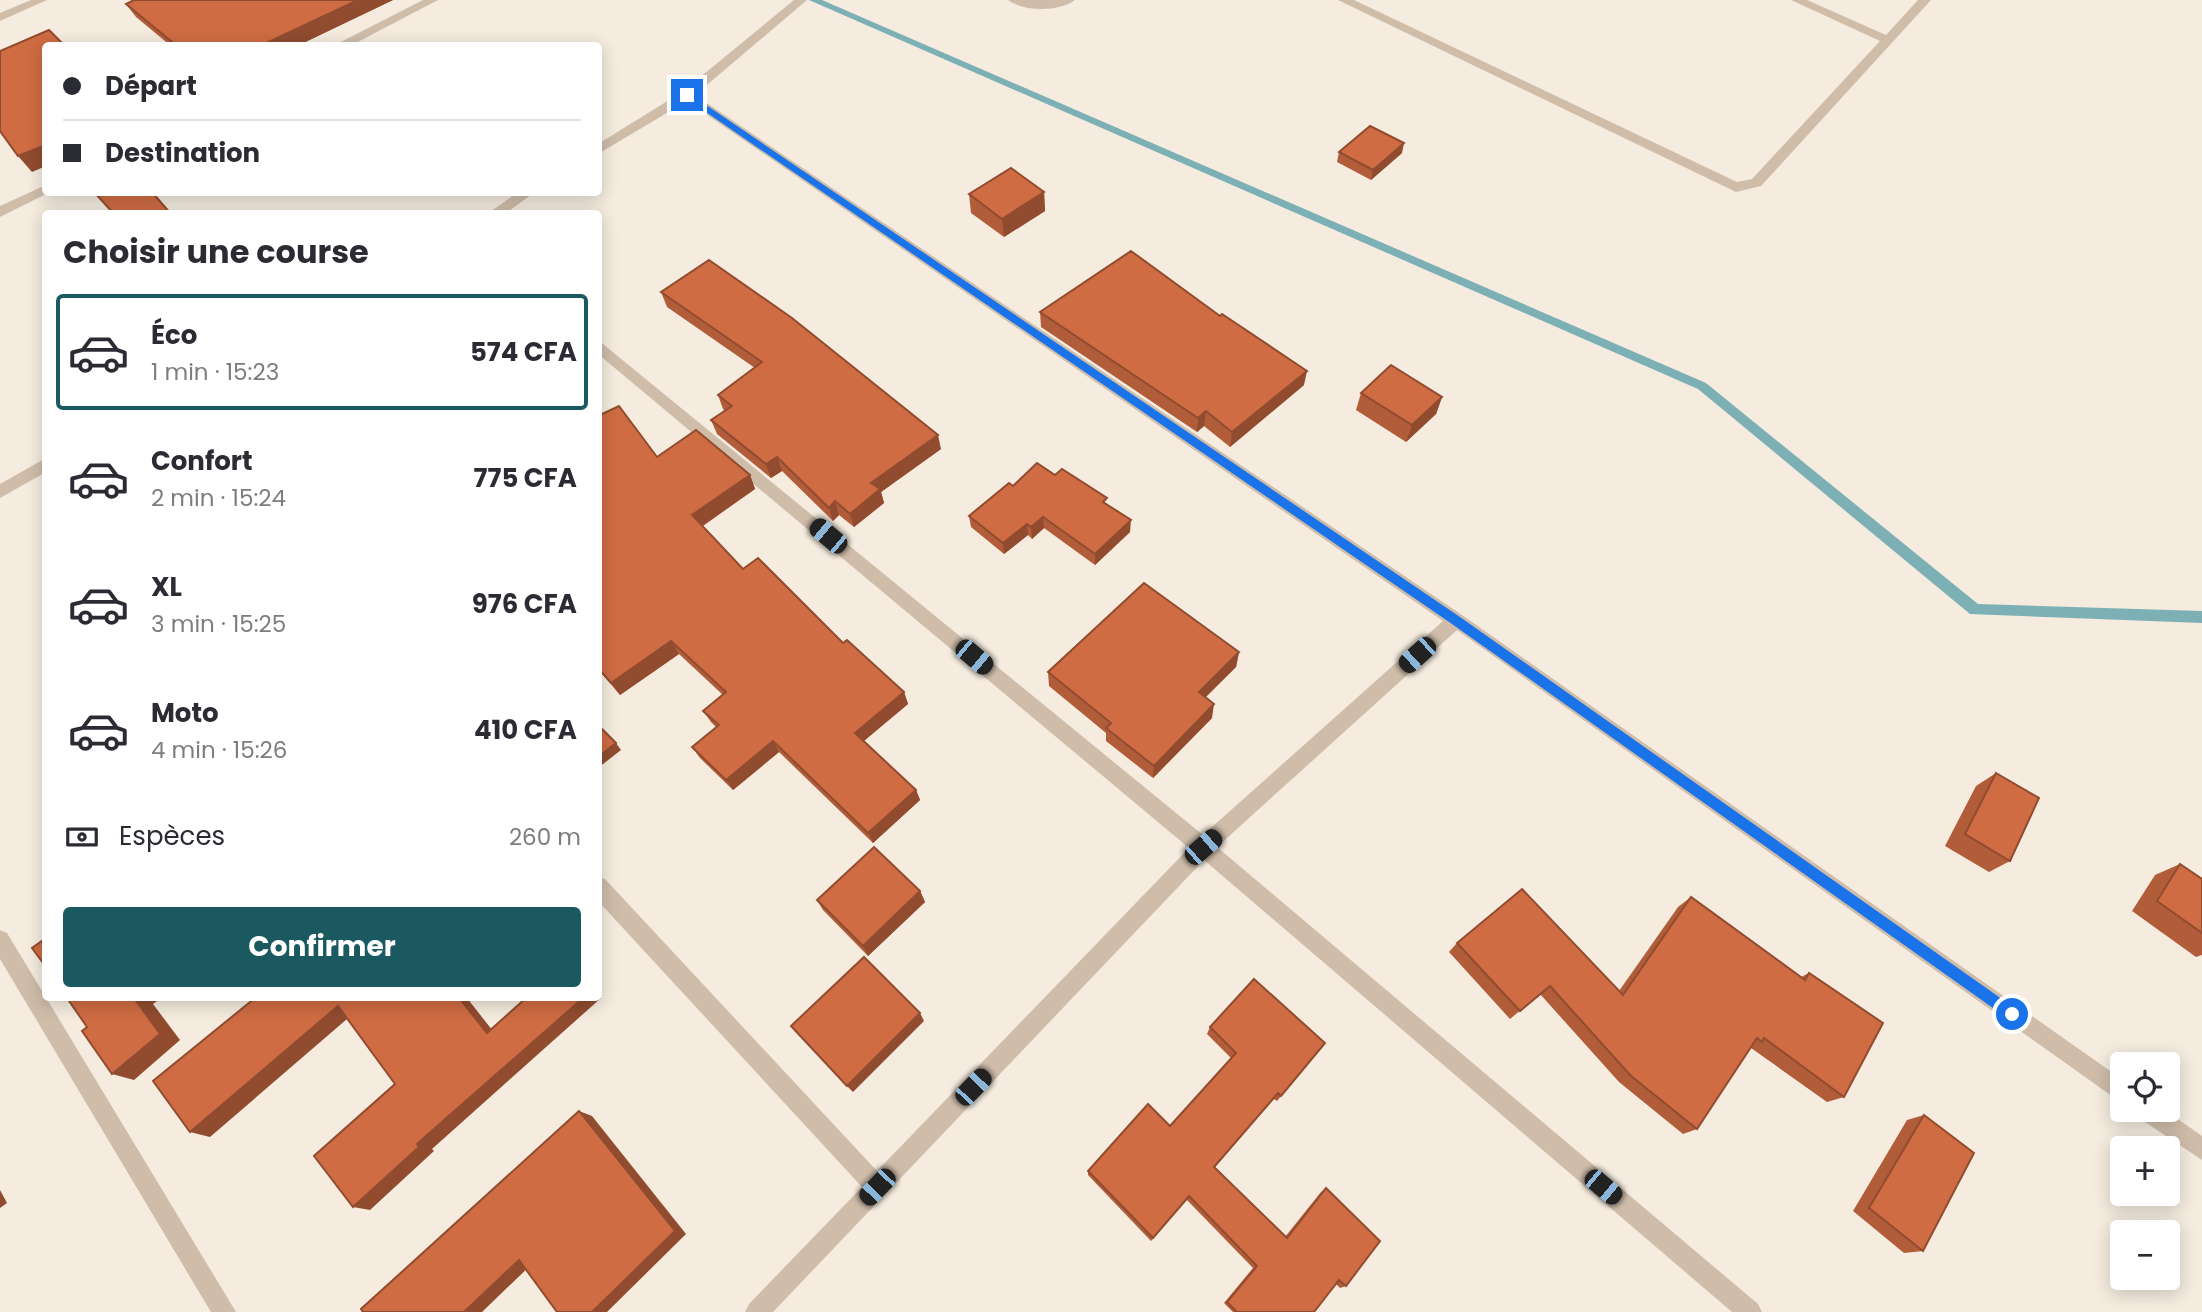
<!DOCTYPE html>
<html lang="fr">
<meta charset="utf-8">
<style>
:root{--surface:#fff;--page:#f7f7f7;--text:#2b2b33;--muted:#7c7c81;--line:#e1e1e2;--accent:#1b5961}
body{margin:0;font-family:Poppins,sans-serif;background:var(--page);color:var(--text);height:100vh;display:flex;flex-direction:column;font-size:26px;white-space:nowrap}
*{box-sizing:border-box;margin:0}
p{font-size:23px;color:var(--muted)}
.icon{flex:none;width:38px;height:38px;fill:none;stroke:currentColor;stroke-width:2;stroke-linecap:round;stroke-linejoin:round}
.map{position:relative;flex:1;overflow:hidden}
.side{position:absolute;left:42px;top:210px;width:560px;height:791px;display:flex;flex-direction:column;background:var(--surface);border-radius:7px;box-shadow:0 4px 18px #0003}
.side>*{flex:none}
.banner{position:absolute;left:42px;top:42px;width:560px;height:154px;border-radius:7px;box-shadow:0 4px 18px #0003;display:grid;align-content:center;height:154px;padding:0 21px;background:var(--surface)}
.fabs{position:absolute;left:2110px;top:1052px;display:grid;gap:14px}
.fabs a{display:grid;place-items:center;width:70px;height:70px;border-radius:7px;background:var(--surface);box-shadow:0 4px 18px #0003;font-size:35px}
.end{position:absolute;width:32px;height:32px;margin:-16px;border:9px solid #1a73e8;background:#fff;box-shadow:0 0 0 4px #fff}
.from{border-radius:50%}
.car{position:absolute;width:21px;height:42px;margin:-21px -10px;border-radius:9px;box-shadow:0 0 5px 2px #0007;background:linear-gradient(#222 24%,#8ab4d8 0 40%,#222 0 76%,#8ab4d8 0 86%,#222 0)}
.banner b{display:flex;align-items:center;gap:24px;height:66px;font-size:26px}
.banner b+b{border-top:2px solid var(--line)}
.banner i{width:18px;height:18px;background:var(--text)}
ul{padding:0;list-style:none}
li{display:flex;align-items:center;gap:21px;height:116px;margin:0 14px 10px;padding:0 7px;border:4px solid transparent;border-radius:7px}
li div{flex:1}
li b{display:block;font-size:26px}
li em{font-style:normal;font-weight:700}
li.on{border-color:var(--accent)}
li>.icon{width:63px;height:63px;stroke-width:1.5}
h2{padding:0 21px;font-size:32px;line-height:84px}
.pay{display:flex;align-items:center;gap:18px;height:77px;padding:0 21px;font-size:26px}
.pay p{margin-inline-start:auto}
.button{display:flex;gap:14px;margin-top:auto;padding:14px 21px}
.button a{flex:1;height:80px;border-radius:7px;background:var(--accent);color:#fff;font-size:28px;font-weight:700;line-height:80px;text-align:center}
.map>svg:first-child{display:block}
</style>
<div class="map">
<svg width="2202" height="1312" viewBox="0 0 2202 1312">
<rect width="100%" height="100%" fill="#f5ecdf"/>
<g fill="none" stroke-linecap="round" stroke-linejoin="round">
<path fill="#7cb0b5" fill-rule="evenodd" d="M809,0H822L1706,383L1978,604L2202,611V623L1970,614L1698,389Z"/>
<g fill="#cfbdaa" fill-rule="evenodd">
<path d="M31,0H47L0,21V13Z"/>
<path d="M423,0H438L350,46H333Z"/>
<path d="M794,0H807L695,95L1462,615L2123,1080V1104L1457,630L1217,847L1758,1304L1762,1312H1732L1204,860L773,1312H745L749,1304L862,1187L598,901V877L605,879L877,1171L1189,848L598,354V340L1203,835L1443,621L687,101L598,154V144L682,92Z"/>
<path d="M1008,0H1075C1059,12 1024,12 1008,0Z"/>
<path d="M1338,0H1354L1737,182L1752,179L1880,41L1791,0H1807L1886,35L1918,0H1931L1761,186L1736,192Z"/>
<path d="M46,185V192H50L0,217V206Z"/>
<path d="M518,192H535L505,214H487Z"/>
<path d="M46,458V472L0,498V484Z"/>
<path d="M0,930L7,933L236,1312H211L0,959Z"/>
<path d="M2136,1110H2165L2202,1136V1160L2139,1118Z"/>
</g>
</g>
<g fill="#b25d3a">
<path d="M134,0H393L297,46H171L136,17L126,4Z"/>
<path d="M1339,152L1402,153L1371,180L1337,162Z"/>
<path d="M1044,192L1045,211L1004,237L971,213L969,194Z"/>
<path d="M661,292L941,449L881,492L884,503L854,527L839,515L833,521L782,471L771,478L717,434L711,420L725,411L723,409L718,395L755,368L667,307Z"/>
<path d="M1040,312L1304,385L1230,447L1204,426L1197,432L1041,327Z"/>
<path d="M1361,393L1442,397L1436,414L1406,442L1356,410Z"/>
<path d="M598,416L657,457L750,475L755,489L703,526L743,569L843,643L904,692L908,704L864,741L916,790L920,800L873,843L779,752L733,790L700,758L692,747L716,727L711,722L703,711L723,695L679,654L620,695L598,669Z"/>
<path d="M1055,475L1107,504L1130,532L1095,565L1044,528L1032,539L1028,535L1004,554L971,527L969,516L1013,486Z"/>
<path d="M1239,652L1236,667L1205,697L1212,718L1153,778L1106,741V733L1049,686L1048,672Z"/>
<path d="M1996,773L2010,861L1989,872L1945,846L1976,786Z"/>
<path d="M2180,864L2202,879V955L2196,957L2132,911L2155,875Z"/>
<path d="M920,891L925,902L868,956L823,910L817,900Z"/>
<path d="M1691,897L1801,977L1809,973L1844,1097L1827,1102L1751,1048L1697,1129L1683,1134L1619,1082L1540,994L1510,1019L1449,952L1457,943L1619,991L1678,907Z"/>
<path d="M1210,1027L1325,1043L1277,1101L1274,1099L1215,1167L1285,1237L1321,1192L1326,1188L1346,1286L1340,1288L1336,1284L1314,1312H1233L1224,1303L1253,1268L1187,1200L1151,1241L1088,1175V1171L1170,1126L1231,1058L1207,1034Z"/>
<path d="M1924,1115L1923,1251L1904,1253L1853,1211L1907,1120Z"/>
</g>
<g fill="#914c2f">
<path d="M358,0H393L297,46H265L264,44Z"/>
<path d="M1404,143L1402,153L1371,180L1373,170Z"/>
<path d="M46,145V166L32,172L18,156Z"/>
<path d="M1044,192L1045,211L1004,237L1002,219Z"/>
<path d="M1307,371L1304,385L1230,447L1232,432Z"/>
<path d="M1442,397L1436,414L1406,442L1412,425Z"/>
<path d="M1206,411L1204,426L1197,432L1198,418Z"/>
<path d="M938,435L941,449L881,492L884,503L854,527L850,514L871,483Z"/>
<path d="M777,457L782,471L771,478L766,464Z"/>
<path d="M750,475L755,489L699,528L692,515Z"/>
<path d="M835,501L839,515L833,521L829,508Z"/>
<path d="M1043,517L1044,528L1032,539L1031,527Z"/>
<path d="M1131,520L1130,532L1095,565V554Z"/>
<path d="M1027,524L1028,535L1004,554L1003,543Z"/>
<path d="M671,641L679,654L620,695L611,683Z"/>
<path d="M1239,652L1236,667L1197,706L1199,692Z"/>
<path d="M904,692L908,704L860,744L855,733Z"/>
<path d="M1214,704L1212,718L1153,778L1154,766Z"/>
<path d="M773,741L779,752L733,790L726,780Z"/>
<path d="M616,743L621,750L598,768V757Z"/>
<path d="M916,790L920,800L873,843L868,833Z"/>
<path d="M920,891L925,902L868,956L863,946Z"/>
<path d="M598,995L601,998L432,1149L434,1151L370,1210L353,1207L417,1144L583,998H598Z"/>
<path d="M134,998H161L153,1004L180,1040L134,1080L112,1074Z"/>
<path d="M459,998H467L500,1040L487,1033Z"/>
<path d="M338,1006L354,1013L210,1137L190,1132Z"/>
<path d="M920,1013L924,1021L853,1092L847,1086Z"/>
<path d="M579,1111L592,1116L686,1234L607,1312H592Z"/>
<path d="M0,1190L7,1203L0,1208Z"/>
<path d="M519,1260L534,1262L482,1312H464Z"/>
</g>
<g fill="#cf6c43" stroke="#914c2f" stroke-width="2">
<path d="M134,0H358L264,44L266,46H177L126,4Z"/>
<path d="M49,30L65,46H46V145L18,156L0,131V51Z"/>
<path d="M1370,126L1404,143L1373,170L1339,152Z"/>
<path d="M1011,168L1044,192L1002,219L969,194Z"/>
<path d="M94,192H152L171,214H114Z"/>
<path d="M1131,251L1220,316L1222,314L1307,371L1232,432L1206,411L1198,418L1040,312Z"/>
<path d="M709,260L792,318L938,435L871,483L880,489L850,514L835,501L829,508L777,457L766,464L711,420L732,406L718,395L762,362L661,292Z"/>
<path d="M1391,365L1442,397L1412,425L1361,393Z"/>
<path d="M619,406L657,457L696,430L750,475L692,515L743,569L758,558L843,643L847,640L904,692L855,733L916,790L868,833L773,741L726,780L692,747L719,725L703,711L726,692L671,641L611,683L598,668V416Z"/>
<path d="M1037,463L1055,475L1062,469L1107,498L1103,502L1131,520L1095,554L1043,517L1031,527L1027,524L1003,543L969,516L1009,483L1013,486Z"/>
<path d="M1144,583L1239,652L1199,692L1214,704L1154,766L1106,728L1111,723L1048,672Z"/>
<path d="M598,725L616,743L598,757Z"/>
<path d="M1996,773L2039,798L2010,861L1965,834Z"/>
<path d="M874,847L920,891L863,946L817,900Z"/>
<path d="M2180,864L2202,879V933L2157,901Z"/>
<path d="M1522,889L1623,995L1691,897L1805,980L1809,973L1883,1023L1844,1097L1764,1038L1762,1042L1757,1038L1697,1129L1631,1076L1550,986L1520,1011L1457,943Z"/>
<path d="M46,938V967L32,948Z"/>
<path d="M864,957L920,1013L847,1086L791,1026Z"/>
<path d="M1254,979L1325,1043L1281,1096L1278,1093L1214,1167L1287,1238L1326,1188L1380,1241L1346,1286L1339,1280L1314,1312H1237L1227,1302L1257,1266L1189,1196L1153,1238L1088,1171L1148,1104L1170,1126L1236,1053L1210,1027Z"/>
<path d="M67,998H134L160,1034L112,1074L82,1031L87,1027Z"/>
<path d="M255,998H459L487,1033L526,998H583L417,1144L419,1147L353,1207L314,1156L395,1084L338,1006L190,1132L153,1081Z"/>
<path d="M579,1111L675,1231L592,1312H557L519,1260L464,1312H363L361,1309Z"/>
<path d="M1924,1115L1974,1153L1923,1251L1869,1208Z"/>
</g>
<path fill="#1a73e8" d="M684,94H690L1460,617L2016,1009V1018H2007L1452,624L684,97Z"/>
</svg>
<div class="fabs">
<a><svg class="icon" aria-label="locate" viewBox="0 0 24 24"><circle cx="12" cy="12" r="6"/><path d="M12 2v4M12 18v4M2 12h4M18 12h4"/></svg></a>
<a>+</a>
<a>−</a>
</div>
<i class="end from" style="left:2012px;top:1014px"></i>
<i class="end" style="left:687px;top:95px"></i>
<i class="car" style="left:828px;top:536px;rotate:310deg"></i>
<i class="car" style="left:1417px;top:655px;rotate:228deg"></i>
<i class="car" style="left:974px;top:657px;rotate:130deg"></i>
<i class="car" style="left:1203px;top:847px;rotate:49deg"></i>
<i class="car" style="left:973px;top:1087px;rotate:44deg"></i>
<i class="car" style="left:877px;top:1187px;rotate:224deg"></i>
<i class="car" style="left:1603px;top:1187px;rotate:130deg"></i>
<div class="banner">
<b><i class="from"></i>Départ</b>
<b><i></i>Destination</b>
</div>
<section class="side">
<h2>Choisir une course</h2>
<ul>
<li class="on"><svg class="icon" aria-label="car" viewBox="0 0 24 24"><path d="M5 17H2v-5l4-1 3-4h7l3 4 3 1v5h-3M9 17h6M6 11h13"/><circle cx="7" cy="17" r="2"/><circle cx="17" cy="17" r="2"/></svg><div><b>Éco</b><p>1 min · 15:23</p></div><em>574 CFA</em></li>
<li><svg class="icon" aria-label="car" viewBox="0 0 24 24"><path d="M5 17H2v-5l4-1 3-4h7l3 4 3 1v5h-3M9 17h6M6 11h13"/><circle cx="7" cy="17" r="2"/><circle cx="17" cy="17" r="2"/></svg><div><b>Confort</b><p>2 min · 15:24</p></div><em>775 CFA</em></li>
<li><svg class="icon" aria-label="car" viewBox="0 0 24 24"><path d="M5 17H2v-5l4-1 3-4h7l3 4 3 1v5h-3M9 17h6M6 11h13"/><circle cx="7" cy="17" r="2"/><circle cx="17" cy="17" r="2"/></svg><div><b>XL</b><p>3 min · 15:25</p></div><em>976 CFA</em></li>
<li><svg class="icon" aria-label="car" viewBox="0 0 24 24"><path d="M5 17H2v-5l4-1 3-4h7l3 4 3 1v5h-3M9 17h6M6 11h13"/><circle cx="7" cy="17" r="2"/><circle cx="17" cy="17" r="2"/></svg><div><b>Moto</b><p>4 min · 15:26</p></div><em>410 CFA</em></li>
</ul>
<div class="pay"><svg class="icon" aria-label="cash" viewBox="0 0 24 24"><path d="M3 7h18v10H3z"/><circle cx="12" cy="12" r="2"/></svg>Espèces<p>260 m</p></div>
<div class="button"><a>Confirmer</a></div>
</section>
</div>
